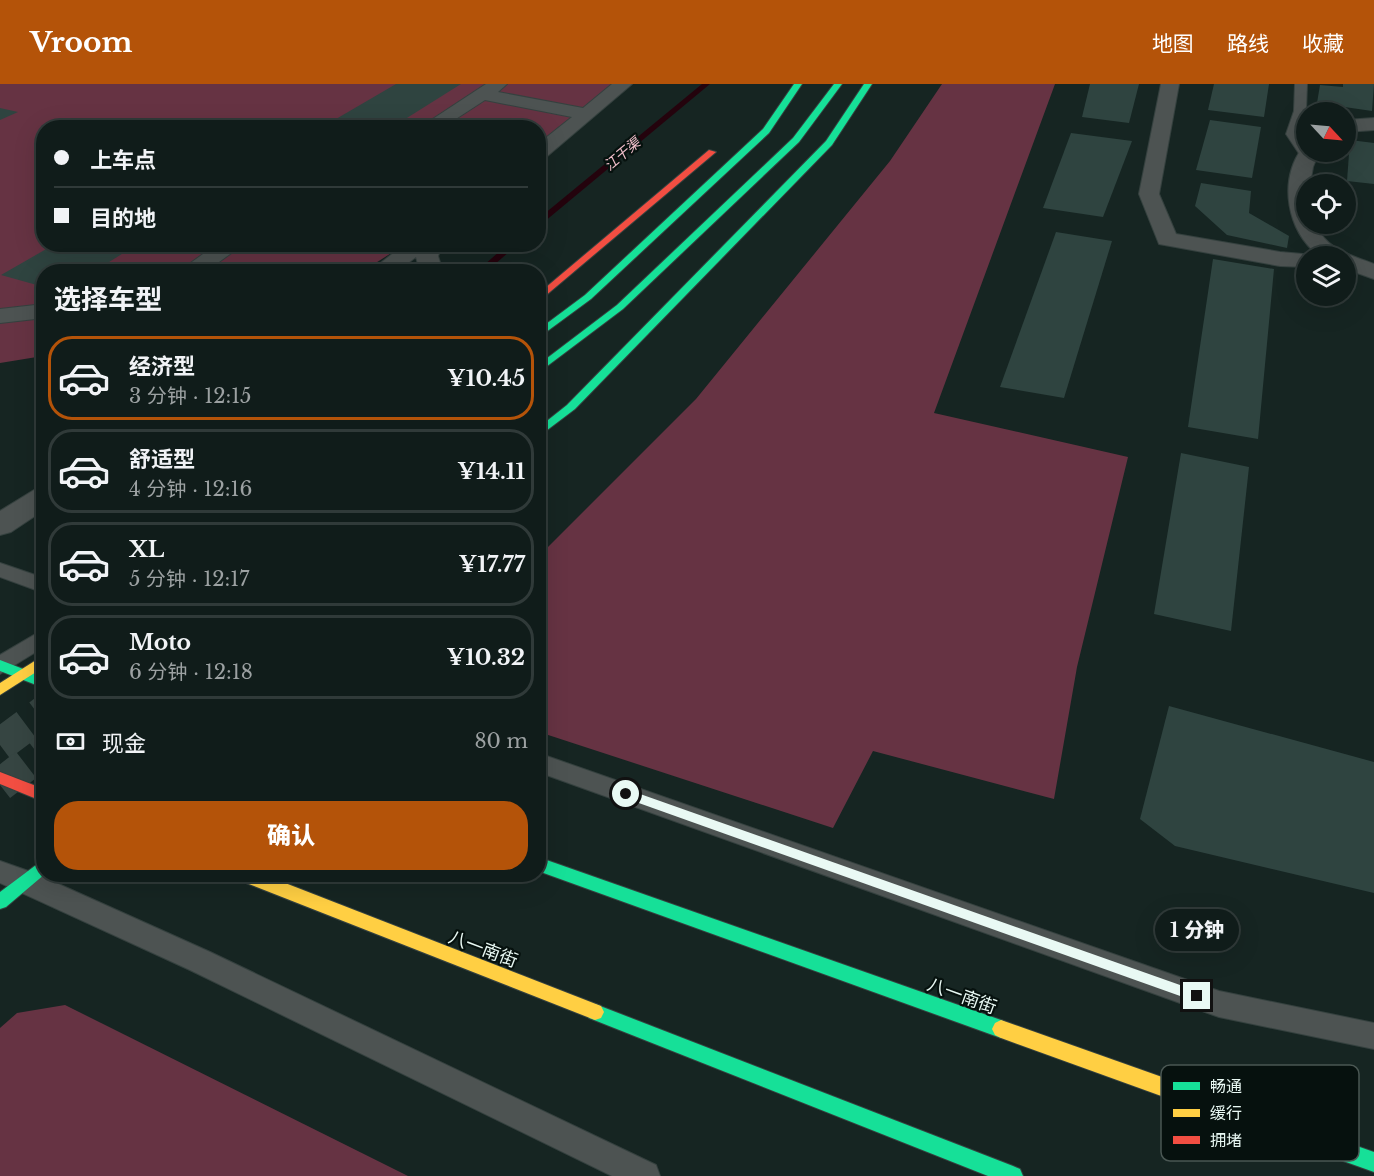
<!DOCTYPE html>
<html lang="zh">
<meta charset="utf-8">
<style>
:root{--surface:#101c1a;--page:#192523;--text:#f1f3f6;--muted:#9ca1a2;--line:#303a39;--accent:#b45309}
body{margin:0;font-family:"Libre Baskerville","Noto Sans SC",serif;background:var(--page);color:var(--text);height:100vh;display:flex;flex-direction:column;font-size:22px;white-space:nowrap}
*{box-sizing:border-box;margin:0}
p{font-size:20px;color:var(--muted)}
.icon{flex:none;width:33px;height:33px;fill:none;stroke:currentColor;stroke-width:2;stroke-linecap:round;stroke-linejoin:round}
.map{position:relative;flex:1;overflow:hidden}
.panel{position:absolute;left:36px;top:180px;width:510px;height:618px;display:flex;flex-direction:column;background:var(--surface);border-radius:24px;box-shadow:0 6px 24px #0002,0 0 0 2px var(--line)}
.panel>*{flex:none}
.guide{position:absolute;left:36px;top:36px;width:510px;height:132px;border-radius:24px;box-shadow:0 6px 24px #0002,0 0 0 2px var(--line);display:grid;align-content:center;height:132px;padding:0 18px;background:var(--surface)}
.needle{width:39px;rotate:116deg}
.buttons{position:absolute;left:1296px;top:18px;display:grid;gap:12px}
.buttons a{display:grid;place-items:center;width:60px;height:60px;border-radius:50%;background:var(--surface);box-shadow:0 6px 24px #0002,0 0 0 2px var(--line);font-size:30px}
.end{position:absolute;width:27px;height:27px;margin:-14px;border:8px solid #e9f9f4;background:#111;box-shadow:0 0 0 3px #111}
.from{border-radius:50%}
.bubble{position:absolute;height:42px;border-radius:21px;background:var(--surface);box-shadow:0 6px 24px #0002,0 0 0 2px var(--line);font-size:20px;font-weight:800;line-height:42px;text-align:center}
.guide b{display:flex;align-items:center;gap:21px;height:57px;font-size:22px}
.guide b+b{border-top:2px solid var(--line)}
.guide i{width:15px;height:15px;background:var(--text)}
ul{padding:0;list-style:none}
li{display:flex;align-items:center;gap:18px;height:84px;margin:0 12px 9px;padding:0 6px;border:3px solid var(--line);border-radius:24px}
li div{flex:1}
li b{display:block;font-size:22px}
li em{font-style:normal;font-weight:800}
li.selected{border-color:var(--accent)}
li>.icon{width:54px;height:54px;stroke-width:1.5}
h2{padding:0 18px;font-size:27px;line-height:72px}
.pay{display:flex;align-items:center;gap:15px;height:66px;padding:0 18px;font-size:22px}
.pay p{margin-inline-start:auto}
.cta{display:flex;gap:12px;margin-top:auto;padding:12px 18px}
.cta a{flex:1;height:69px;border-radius:24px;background:var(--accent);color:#fff;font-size:24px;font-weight:800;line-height:69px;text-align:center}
header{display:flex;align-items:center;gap:36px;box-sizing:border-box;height:84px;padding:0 30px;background:var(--accent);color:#fff}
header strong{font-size:28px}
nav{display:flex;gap:33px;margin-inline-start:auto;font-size:21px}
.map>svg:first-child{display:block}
</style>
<header>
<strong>Vroom</strong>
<nav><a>地图</a><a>路线</a><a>收藏</a></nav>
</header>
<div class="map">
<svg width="1374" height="1092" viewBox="0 0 1374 1092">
<rect width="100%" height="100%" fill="#162522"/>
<g fill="#663343">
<path d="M0,0H612L539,59L538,44H44V160L404,161L363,187L44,188L43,272L0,279Z"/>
<path d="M942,0H1055L934,329L1128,373L1077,583L1054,715L873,667L833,744L539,648V472L696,315L890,77Z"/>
<path d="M65,921L408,1092H0V944L17,929Z"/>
</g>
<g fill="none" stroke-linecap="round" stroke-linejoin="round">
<g fill="#24030d" fill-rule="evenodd">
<path d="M702,0H710L538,143V135Z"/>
<path d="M508,160H518L486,188H476Z"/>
</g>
</g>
<g fill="#2f4440">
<path d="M396,0H461L391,44H373L336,35Z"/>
<path d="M1090,0H1139L1129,39L1082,33Z"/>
<path d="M1214,0H1269L1264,33L1208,26Z"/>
<path d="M1343,0H1374L1372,27L1317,19L1320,1L1343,3Z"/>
<path d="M0,24L18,28L0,36Z"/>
<path d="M1210,36L1261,43L1252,94L1196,86Z"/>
<path d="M1071,49L1132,57L1103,133L1043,124Z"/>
<path d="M1350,56L1374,59V100L1347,97Z"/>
<path d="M1201,99L1251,107L1249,129L1289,152L1287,164L1227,151L1195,122Z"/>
<path d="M1056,148L1112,157L1064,314L1000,303Z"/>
<path d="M55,160H138L93,188H44V203L1,191Z"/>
<path d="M1213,175L1274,185L1258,355L1188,343Z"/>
<path d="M1181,369L1249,383L1231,547L1154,530Z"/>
<path d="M1169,622L1374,678V809L1175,762L1140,735Z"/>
</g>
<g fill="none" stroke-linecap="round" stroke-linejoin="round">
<g stroke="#364542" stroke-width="33" stroke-dasharray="33 16" stroke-linecap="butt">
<path d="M0,661L44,628"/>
<path d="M0,701L44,667"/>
</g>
<g stroke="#35413f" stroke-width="2">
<g id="lane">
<path d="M1295,0H1307L1306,27L1298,50L1306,62V68L1312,71L1306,75L1302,74L1286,50L1294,27Z"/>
<path d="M0,479L44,494V509L0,493Z"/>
<path d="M44,545V563L0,590V571Z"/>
<path d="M538,669L1219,907L1374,939V965L1219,933L538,688Z"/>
<path d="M0,777L34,789L210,868L656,1081L660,1092H612L190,886L0,799Z"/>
</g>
</g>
<g stroke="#35413f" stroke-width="2">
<g id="street">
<path d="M486,0H507L498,8L583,24L612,0H632L545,74L538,76V60L572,33L485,16L442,44H419Z"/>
<path d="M1161,0H1179L1159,110L1176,150L1280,168L1314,171L1306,172V183L1280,182L1159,160L1139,110Z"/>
<path d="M1374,34V46L1346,48V36Z"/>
<path d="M1306,63V68H1319L1313,83L1310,100H1306V140H1315C1328,167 1349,170 1374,180V195L1346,185V172H1319C1287,147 1278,98 1302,64Z"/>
<path d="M217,160H244L205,188H178Z"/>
<path d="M405,160H443L438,172L443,188H420L416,173L396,188H369Z"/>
<path d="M44,220V234L0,239V225Z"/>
<path d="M44,403V426L11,448L0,451V427L34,406Z"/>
</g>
</g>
<g stroke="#35413f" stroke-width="2">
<g id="fast">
<path d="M794,0H802L769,49L591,215L538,254V246L585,211L763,45Z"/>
<path d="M834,0H842L799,58L623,225L538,289V281L617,221L793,54Z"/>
<path d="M864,0H872L832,61L575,325L538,353V344L567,321L826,57Z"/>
<path d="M0,576L44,593V604L0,587Z"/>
<path d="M538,773L1001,936L1007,939L1010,945L1007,951L1001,954L538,787Z"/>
<path d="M44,775V790H45L6,823L0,825V808Z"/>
<path d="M595,920L1013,1082L1020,1085L1023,1092H988L589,934L586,928L589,922Z"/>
<path d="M1300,1042L1374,1068V1088L1293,1059L1290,1052L1293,1045Z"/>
</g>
</g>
<g stroke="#35413f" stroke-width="2">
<g id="slow">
<path d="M44,571V583L0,611V599Z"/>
<path d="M234,790H262L601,922L604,928L601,934L595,936L236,795Z"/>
<path d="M1001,936L1300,1042L1307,1045L1310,1052L1307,1059L1300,1062L1001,954L995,951L992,945L995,939Z"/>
</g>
</g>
<g stroke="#35413f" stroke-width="2">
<g id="jam">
<path d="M709,66L716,68L538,218V210Z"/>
<path d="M0,688L44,705V718L0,700Z"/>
</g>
</g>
<use href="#lane" fill="#4d5352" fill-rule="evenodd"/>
<use href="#street" fill="#4d5352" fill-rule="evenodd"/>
<use href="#fast" fill="#16e098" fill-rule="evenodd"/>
<use href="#slow" fill="#ffcf43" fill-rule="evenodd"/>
<use href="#jam" fill="#f24e42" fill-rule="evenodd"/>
</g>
<path fill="#e9f9f4" d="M626,705L1197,907L1204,912L1197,918L622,713L621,710Z"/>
<g text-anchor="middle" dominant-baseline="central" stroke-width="4.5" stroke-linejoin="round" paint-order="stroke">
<g font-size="14" font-style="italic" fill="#f3c0cc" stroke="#06110e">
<text transform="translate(622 70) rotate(-40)">江干渠</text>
</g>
<g font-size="18" fill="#e9f9f4" stroke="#06110e">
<text transform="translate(483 865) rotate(21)">八一南街</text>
<text transform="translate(962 912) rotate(20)">八一南街</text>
</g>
</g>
<rect x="1161" y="981" width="198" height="96" rx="9" fill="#06110e" stroke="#4a5753" stroke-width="1.5"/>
<rect x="1173" y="998" width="27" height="8" fill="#16e098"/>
<rect x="1173" y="1025" width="27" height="8" fill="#ffcf43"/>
<rect x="1173" y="1052" width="27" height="8" fill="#f24e42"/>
<g font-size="16" fill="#e9f9f4">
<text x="1210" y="1008">畅通</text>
<text x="1210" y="1035">缓行</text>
<text x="1210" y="1062">拥堵</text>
</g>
</svg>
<div class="buttons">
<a><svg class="needle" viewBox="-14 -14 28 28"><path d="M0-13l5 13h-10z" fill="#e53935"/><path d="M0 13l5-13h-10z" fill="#9ca1a2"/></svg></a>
<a><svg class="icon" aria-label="locate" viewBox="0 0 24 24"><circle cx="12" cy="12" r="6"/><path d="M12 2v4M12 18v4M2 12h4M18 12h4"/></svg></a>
<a><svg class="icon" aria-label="layers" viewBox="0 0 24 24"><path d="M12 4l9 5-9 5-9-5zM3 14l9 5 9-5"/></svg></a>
</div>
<i class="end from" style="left:626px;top:710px"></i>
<i class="end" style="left:1197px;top:912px"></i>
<div class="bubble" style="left:1155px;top:825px;width:84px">1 分钟</div>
<div class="guide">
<b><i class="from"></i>上车点</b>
<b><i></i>目的地</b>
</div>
<section class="panel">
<h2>选择车型</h2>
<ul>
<li class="selected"><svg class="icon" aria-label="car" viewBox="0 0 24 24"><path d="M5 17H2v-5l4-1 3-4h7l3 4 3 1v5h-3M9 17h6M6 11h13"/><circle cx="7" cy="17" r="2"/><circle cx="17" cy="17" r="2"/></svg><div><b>经济型</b><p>3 分钟 · 12:15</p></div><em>¥10.45</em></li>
<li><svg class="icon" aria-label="car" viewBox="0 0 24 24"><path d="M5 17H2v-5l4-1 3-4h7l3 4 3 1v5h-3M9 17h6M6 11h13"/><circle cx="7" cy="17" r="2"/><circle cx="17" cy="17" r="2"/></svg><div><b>舒适型</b><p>4 分钟 · 12:16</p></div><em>¥14.11</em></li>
<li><svg class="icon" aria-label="car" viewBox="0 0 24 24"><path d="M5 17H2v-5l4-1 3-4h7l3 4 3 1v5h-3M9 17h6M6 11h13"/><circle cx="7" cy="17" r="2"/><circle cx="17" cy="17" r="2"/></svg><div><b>XL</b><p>5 分钟 · 12:17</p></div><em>¥17.77</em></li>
<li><svg class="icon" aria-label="car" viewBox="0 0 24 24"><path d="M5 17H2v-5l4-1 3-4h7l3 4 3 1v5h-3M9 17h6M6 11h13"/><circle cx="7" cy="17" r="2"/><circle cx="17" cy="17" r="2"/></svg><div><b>Moto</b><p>6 分钟 · 12:18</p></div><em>¥10.32</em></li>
</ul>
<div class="pay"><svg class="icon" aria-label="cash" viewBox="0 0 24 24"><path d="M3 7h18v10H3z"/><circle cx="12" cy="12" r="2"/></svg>现金<p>80 m</p></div>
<div class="cta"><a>确认</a></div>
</section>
</div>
